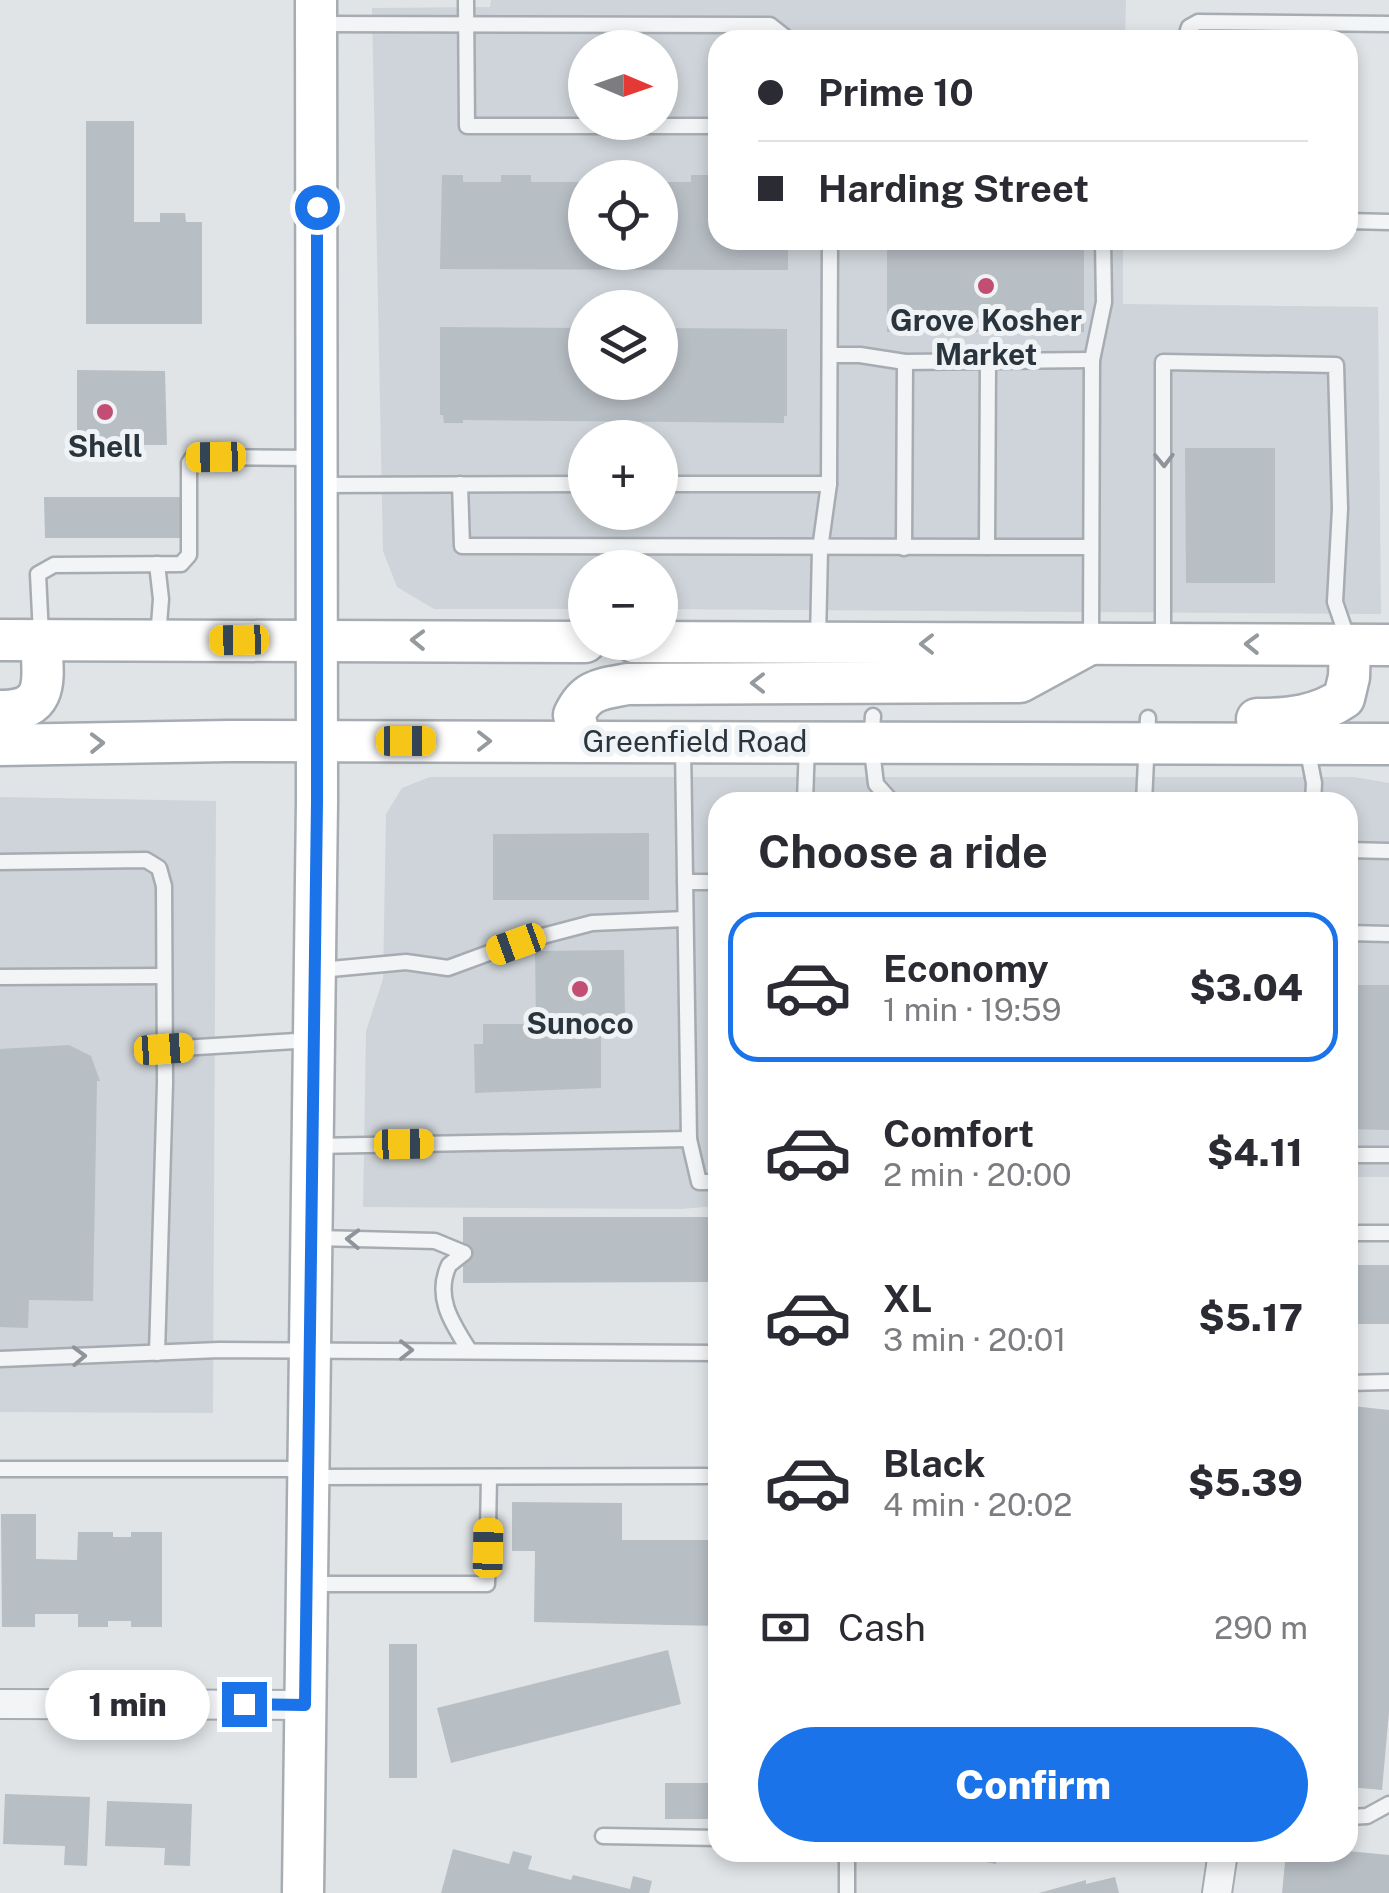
<!DOCTYPE html>
<meta charset="utf-8">
<style>
:root{--surface:#fff;--page:#f2f2f3;--text:#2b2b33;--muted:#7c7c81;--line:#e1e1e2;--accent:#1a73e8}
body{margin:0;font-family:"Public Sans",sans-serif;background:var(--page);color:var(--text);height:100vh;display:flex;flex-direction:column;font-size:38px;white-space:nowrap}
*{box-sizing:border-box;margin:0}
p{font-size:32px;color:var(--muted)}
.icon{flex:none;width:55px;height:55px;fill:none;stroke:currentColor;stroke-width:2;stroke-linecap:round;stroke-linejoin:round}
.map{position:relative;flex:1;overflow:hidden}
.details{position:absolute;left:708px;top:792px;width:650px;height:1070px;display:flex;flex-direction:column;background:var(--surface);border-radius:30px;box-shadow:0 5px 15px #0003}
.details>*{flex:none}
.top-card{position:absolute;left:708px;top:30px;width:650px;height:220px;border-radius:30px;box-shadow:0 5px 15px #0003;display:grid;align-content:center;height:220px;padding:0 50px;background:var(--surface)}
.needle{width:65px;rotate:92deg}
.buttons{position:absolute;left:568px;top:30px;display:grid;gap:20px}
.buttons a{display:grid;place-items:center;width:110px;height:110px;border-radius:50%;background:var(--surface);box-shadow:0 5px 15px #0003;font-size:50px}
.end{position:absolute;width:45px;height:45px;margin:-22px;border:12px solid #1a73e8;background:#fff;box-shadow:0 0 0 5px #fff}
.from{border-radius:50%}
.bubble{position:absolute;height:70px;border-radius:35px;background:var(--surface);box-shadow:0 5px 15px #0003;font-size:32px;font-weight:800;line-height:70px;text-align:center}
.car{position:absolute;width:30px;height:60px;margin:-30px -15px;border-radius:12px;box-shadow:0 0 8px 2px #0007;background:linear-gradient(#f5c518 24%,#345 0 40%,#f5c518 0 76%,#345 0 86%,#f5c518 0)}
.top-card b{display:flex;align-items:center;gap:35px;height:95px;font-size:38px}
.top-card b+b{border-top:2px solid var(--line)}
.top-card i{width:25px;height:25px;background:var(--text)}
ul{padding:0;list-style:none}
li{display:flex;align-items:center;gap:30px;height:150px;margin:0 20px 15px;padding:0 30px;border:5px solid transparent;border-radius:30px}
li div{flex:1}
li b{display:block;font-size:38px}
li em{font-style:normal;font-weight:800}
li.on{border-color:var(--accent)}
li>.icon{width:90px;height:90px;stroke-width:1.5}
h2{padding:0 50px;font-size:45px;line-height:120px}
.pay{display:flex;align-items:center;gap:25px;height:110px;padding:0 50px;font-size:38px}
.pay p{margin-inline-start:auto}
.primary-button{display:flex;gap:20px;margin-top:auto;padding:20px 50px}
.primary-button a{flex:1;height:115px;border-radius:60px;background:var(--accent);color:#fff;font-size:40px;font-weight:800;line-height:115px;text-align:center}
.map>svg:first-child{display:block}
</style>
<div class="map">
<svg width="1389" height="1893" viewBox="0 0 1389 1893">
<rect width="100%" height="100%" fill="#e0e4e7"/>
<g fill="#ced4d9" fill-rule="evenodd">
<path d="M491,0H1126L1125,40H718V240H1123V304L1378,307L1381,614L660,609V568H585V609H434L397,587L383,551L372,8L490,7ZM585,48H660V122H585ZM585,178H660V252H585ZM585,308H660V382H585ZM585,438H660V512H585Z"/>
<path d="M430,777H1354L1389,783V1177H1348V802H718L717,1206L681,1209L363,1207L366,1031L383,979L386,814L402,788Z"/>
<path d="M0,797L216,801L213,1413L0,1412Z"/>
</g>
<g fill="#b7bec4">
<path d="M86,121H134V222H160V213H185L186,222H202V324H86Z"/>
<path d="M442,175H463V182H501V175H531V182H585V252H660V182H691V175H718V240H788V270L440,269Z"/>
<rect x="887" y="240" width="197" height="92"/>
<path d="M440,327L585,328V382H660V328L787,329V416H784V423L463,420V423H444L443,415H440Z"/>
<path d="M77,370L165,371L167,445H77Z"/>
<path d="M1185,448H1275V583H1186Z"/>
<path d="M44,497H181V538H45Z"/>
<path d="M649,833V900H493V834Z"/>
<path d="M624,950L625,1018L536,1019L535,951Z"/>
<path d="M1348,985H1389V1130L1348,1129Z"/>
<path d="M483,1024H601V1088L475,1093L474,1044H483Z"/>
<path d="M69,1045L91,1056L100,1081H97L93,1301L29,1300L28,1328L0,1327V1049Z"/>
<path d="M463,1217H718V1282L463,1283Z"/>
<rect x="1348" y="1265" width="41" height="59"/>
<path d="M1352,1406L1389,1410V1712L1382,1790L1348,1787V1453Z"/>
<path d="M512,1502L622,1503V1540H708V1514H718V1626L534,1622L535,1551H512Z"/>
<path d="M1,1514H36V1559L77,1560L78,1532H113V1537H131V1532H162V1627H131V1621H108V1627H78V1614H35V1627H2Z"/>
<rect x="389" y="1644" width="28" height="134"/>
<path d="M668,1650L681,1704L451,1763L437,1708Z"/>
<rect x="665" y="1783" width="53" height="36"/>
<path d="M5,1794L90,1797L87,1866L64,1865L65,1846L3,1844Z"/>
<path d="M107,1801L192,1804L190,1866L164,1865L165,1848L105,1846Z"/>
<path d="M453,1849L509,1864L513,1851L532,1856L528,1869L571,1880L573,1875L630,1889L633,1876L652,1881L649,1893H441Z"/>
<path d="M1348,1851L1389,1855V1893H1282L1286,1852Z"/>
<path d="M937,1852H998L996,1864Z"/>
<path d="M1115,1877L1119,1893H1039L1086,1880V1884Z"/>
</g>
<g fill="none" stroke-linecap="round" stroke-linejoin="round">
<g stroke="#a6acb1" stroke-width="19">
<g id="service">
<path d="M466,0L467,126H718"/>
<path d="M317,24L770,25L789,40"/>
<path d="M1185,40L1189,27L1198,22L1389,24"/>
<path d="M1348,221L1389,222"/>
<path d="M830,355H860L905,362L1092,360"/>
<path d="M460,484L462,546L1091,547"/>
<path d="M660,484H829"/>
<path d="M321,485L585,484"/>
<path d="M987,547L988,362"/>
<path d="M904,548L905,362"/>
<path d="M157,564L161,599L158,638"/>
<path d="M41,635L38,574L54,565L181,564L189,555V463L193,457L313,458"/>
<path d="M818,639L820,549L829,484L830,240"/>
<path d="M1163,640V362L1336,365L1340,509L1335,602L1348,640"/>
<path d="M1091,642L1092,360L1104,302L1103,240"/>
<path d="M873,716L871,742L876,784L892,802"/>
<path d="M1307,747L1314,783L1313,802"/>
<path d="M683,748L689,1139L699,1182H718"/>
<path d="M805,802L807,743"/>
<path d="M1144,802L1148,718"/>
<path d="M1348,850L1389,851"/>
<path d="M0,862L146,860L159,868L164,886L165,1083L157,1353"/>
<path d="M685,882H718"/>
<path d="M1348,933L1389,934"/>
<path d="M320,970L406,962L448,968L516,943L592,923L685,919"/>
<path d="M0,977L164,976"/>
<path d="M164,1049L313,1040"/>
<path d="M314,1146L689,1139"/>
<path d="M1348,1155H1389"/>
<path d="M1348,1233H1389"/>
<path d="M317,1238L435,1241L464,1253"/>
<path d="M464,1253L449,1265C434,1297 452,1323 469,1350"/>
<path d="M0,1359L219,1350L718,1353"/>
<path d="M1348,1383L1389,1382"/>
<path d="M0,1469H307"/>
<path d="M313,1477L707,1476"/>
<path d="M311,1584H487L489,1477"/>
<path d="M1348,1817L1367,1816L1389,1804"/>
<path d="M603,1836L718,1838"/>
<path d="M847,1893V1852"/>
</g>
</g>
<g stroke="#a6acb1" stroke-width="32">
<g id="minor">
<path d="M0,1704L305,1705"/>
<path d="M1217,1893L1223,1852"/>
</g>
</g>
<g stroke="#a6acb1" stroke-width="45">
<g id="secondary">
<path d="M0,640L585,642"/>
<path d="M634,642L1389,645"/>
<path d="M0,711C51,711 43,679 41,640"/>
<path d="M1257,719C1289,719 1318,716 1344,698L1349,677L1350,645"/>
<path d="M581,741L574,715C586,689 601,689 628,684L1020,682L1088,645"/>
<path d="M0,745L229,741L1389,744"/>
<path d="M303,1893L317,802L316,0"/>
</g>
</g>
<use href="#service" stroke="#f2f4f6" stroke-width="14"/>
<use href="#minor" stroke="#f2f4f6" stroke-width="28"/>
<use href="#secondary" stroke="#fff" stroke-width="40"/>
</g>
<defs><path id="oneway-chevron" d="M-2-3.5L2.5 0L-2 3.5" fill="none" stroke-width="1.6" stroke-linecap="round" stroke-linejoin="round" transform="scale(2.5)"/></defs>
<g stroke="#8e949a">
<use href="#oneway-chevron" transform="translate(1164 460) rotate(89)"/>
<use href="#oneway-chevron" transform="translate(353 1239) rotate(-178)"/>
<use href="#oneway-chevron" transform="translate(406 1350)"/>
<use href="#oneway-chevron" transform="translate(79 1356) rotate(-2)"/>
</g>
<g stroke="#949a9e">
<use href="#oneway-chevron" transform="translate(418 640) rotate(-179)"/>
<use href="#oneway-chevron" transform="translate(927 644) rotate(180)"/>
<use href="#oneway-chevron" transform="translate(1252 644) rotate(-179)"/>
<use href="#oneway-chevron" transform="translate(758 683) rotate(180)"/>
<use href="#oneway-chevron" transform="translate(484 741)"/>
<use href="#oneway-chevron" transform="translate(97 743) rotate(-1)"/>
</g>
<g fill="none" stroke-linecap="round" stroke-linejoin="round">
<path stroke="#1a73e8" stroke-width="12" d="M244,1704L305,1705L317,802V207"/>
</g>
<g fill="#c34e74" stroke="#eff3f5" stroke-width="4">
<circle cx="986" cy="286" r="10"/>
<circle cx="105" cy="412" r="10"/>
<circle cx="580" cy="989" r="10"/>
</g>
<g text-anchor="middle" dominant-baseline="central" stroke-width="10" stroke-linejoin="round" paint-order="stroke">
<g font-size="30" font-weight="bold" fill="#2a343d" stroke="#eff3f5">
<text x="986" y="320">Grove Kosher<tspan x="986" dy="34">Market</tspan></text>
<text x="105" y="446">Shell</text>
<text x="580" y="1023">Sunoco</text>
</g>
<g font-size="30" fill="#2a343d" stroke="#eff3f5">
<text x="695" y="741">Greenfield Road</text>
</g>
</g>
</svg>
<div class="buttons">
<a><svg class="needle" viewBox="-14 -14 28 28"><path d="M0-13l5 13h-10z" fill="#e53935"/><path d="M0 13l5-13h-10z" fill="#7c7c81"/></svg></a>
<a><svg class="icon" aria-label="locate" viewBox="0 0 24 24"><circle cx="12" cy="12" r="6"/><path d="M12 2v4M12 18v4M2 12h4M18 12h4"/></svg></a>
<a><svg class="icon" aria-label="layers" viewBox="0 0 24 24"><path d="M12 4l9 5-9 5-9-5zM3 14l9 5 9-5"/></svg></a>
<a>+</a>
<a>−</a>
</div>
<i class="end from" style="left:317px;top:207px"></i>
<i class="end" style="left:244px;top:1704px"></i>
<div class="bubble" style="left:45px;top:1670px;width:165px">1 min</div>
<i class="car" style="left:216px;top:457px;rotate:269deg"></i>
<i class="car" style="left:239px;top:640px;rotate:269deg"></i>
<i class="car" style="left:406px;top:741px;rotate:90deg"></i>
<i class="car" style="left:516px;top:944px;rotate:250deg"></i>
<i class="car" style="left:164px;top:1049px;rotate:86deg"></i>
<i class="car" style="left:404px;top:1144px;rotate:89deg"></i>
<i class="car" style="left:488px;top:1548px;rotate:1deg"></i>
<div class="top-card">
<b><i class="from"></i>Prime 10</b>
<b><i></i>Harding Street</b>
</div>
<section class="details">
<h2>Choose a ride</h2>
<ul>
<li class="on"><svg class="icon" aria-label="car" viewBox="0 0 24 24"><path d="M5 17H2v-5l4-1 3-4h7l3 4 3 1v5h-3M9 17h6M6 11h13"/><circle cx="7" cy="17" r="2"/><circle cx="17" cy="17" r="2"/></svg><div><b>Economy</b><p>1 min · 19:59</p></div><em>$3.04</em></li>
<li><svg class="icon" aria-label="car" viewBox="0 0 24 24"><path d="M5 17H2v-5l4-1 3-4h7l3 4 3 1v5h-3M9 17h6M6 11h13"/><circle cx="7" cy="17" r="2"/><circle cx="17" cy="17" r="2"/></svg><div><b>Comfort</b><p>2 min · 20:00</p></div><em>$4.11</em></li>
<li><svg class="icon" aria-label="car" viewBox="0 0 24 24"><path d="M5 17H2v-5l4-1 3-4h7l3 4 3 1v5h-3M9 17h6M6 11h13"/><circle cx="7" cy="17" r="2"/><circle cx="17" cy="17" r="2"/></svg><div><b>XL</b><p>3 min · 20:01</p></div><em>$5.17</em></li>
<li><svg class="icon" aria-label="car" viewBox="0 0 24 24"><path d="M5 17H2v-5l4-1 3-4h7l3 4 3 1v5h-3M9 17h6M6 11h13"/><circle cx="7" cy="17" r="2"/><circle cx="17" cy="17" r="2"/></svg><div><b>Black</b><p>4 min · 20:02</p></div><em>$5.39</em></li>
</ul>
<div class="pay"><svg class="icon" aria-label="cash" viewBox="0 0 24 24"><path d="M3 7h18v10H3z"/><circle cx="12" cy="12" r="2"/></svg>Cash<p>290 m</p></div>
<div class="primary-button"><a>Confirm</a></div>
</section>
</div>
